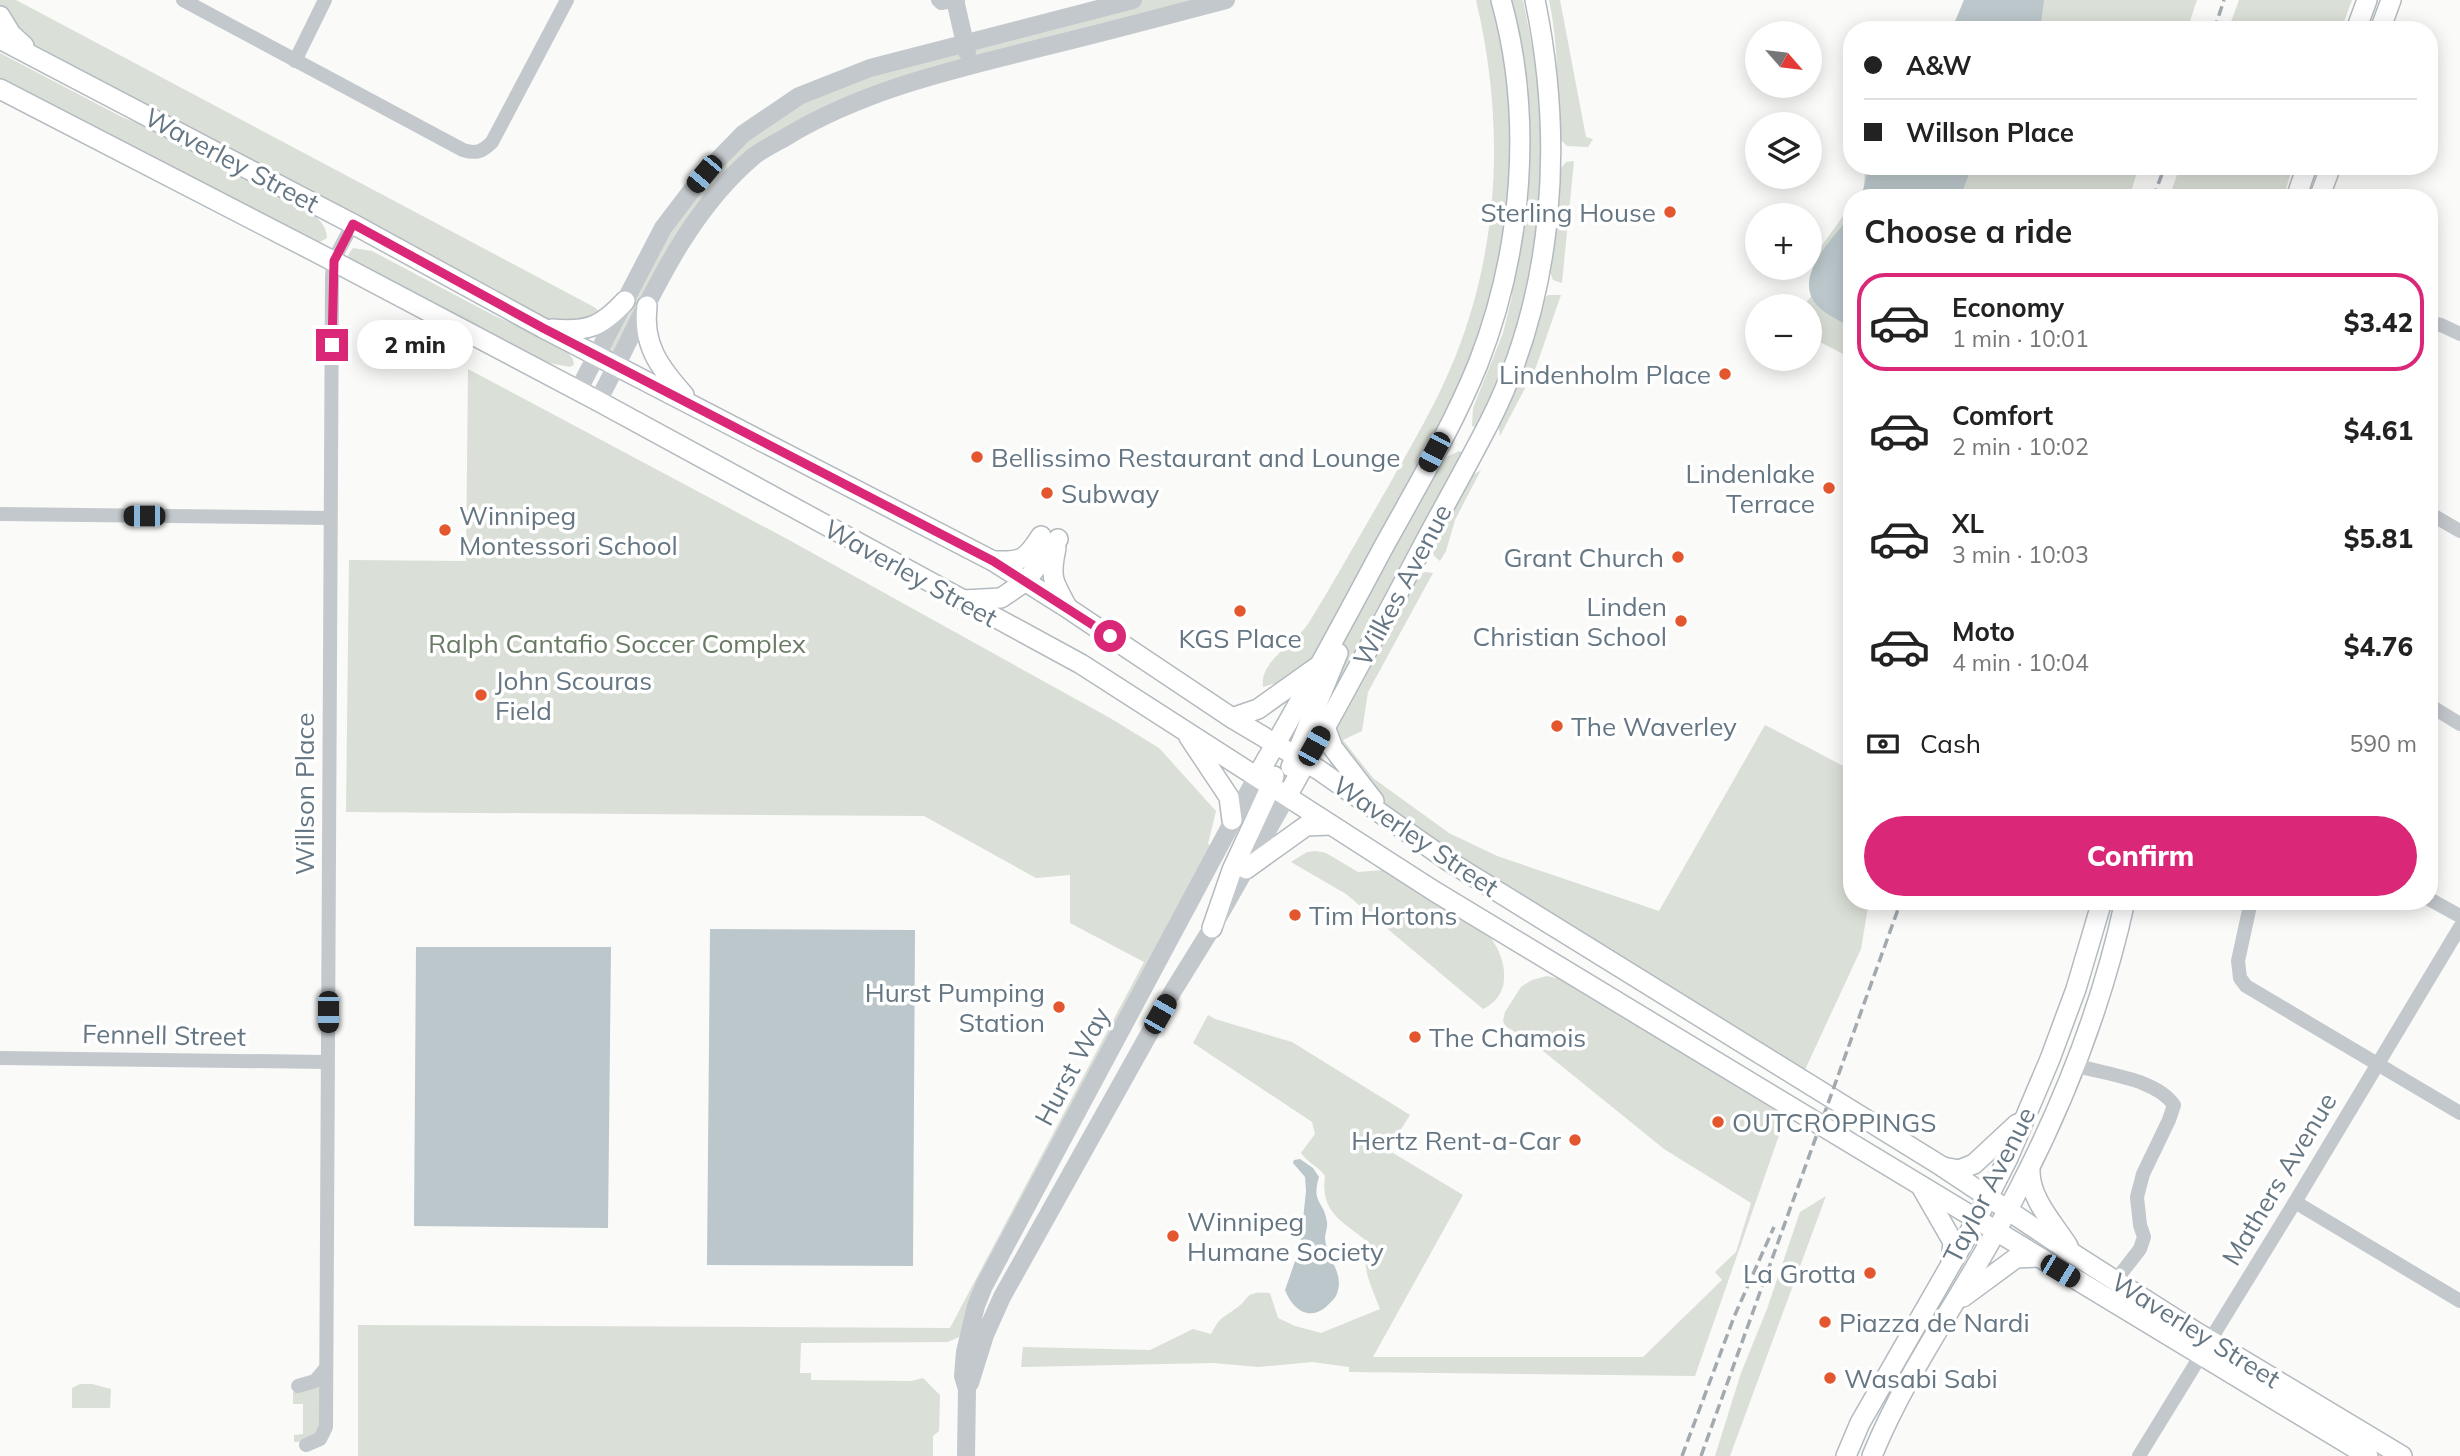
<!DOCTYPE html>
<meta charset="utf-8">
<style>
:root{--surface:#fff;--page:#f6f6f6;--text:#222;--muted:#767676;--line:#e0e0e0;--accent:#db2777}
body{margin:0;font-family:Mulish,sans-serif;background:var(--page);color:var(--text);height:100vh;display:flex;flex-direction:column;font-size:26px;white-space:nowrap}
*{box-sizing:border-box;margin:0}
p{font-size:23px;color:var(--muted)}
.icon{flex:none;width:38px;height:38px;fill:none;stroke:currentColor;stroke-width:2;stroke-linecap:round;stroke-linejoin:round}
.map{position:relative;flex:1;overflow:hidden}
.panel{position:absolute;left:1843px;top:189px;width:595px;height:721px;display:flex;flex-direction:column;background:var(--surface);border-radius:28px;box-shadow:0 4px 18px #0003}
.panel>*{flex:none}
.guide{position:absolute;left:1843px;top:21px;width:595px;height:154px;border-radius:28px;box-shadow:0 4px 18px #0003;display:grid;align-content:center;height:154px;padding:0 21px;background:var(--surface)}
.needle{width:46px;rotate:118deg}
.controls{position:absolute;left:1745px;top:21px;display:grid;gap:14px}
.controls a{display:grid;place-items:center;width:77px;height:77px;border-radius:50%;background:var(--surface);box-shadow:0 4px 18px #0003;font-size:35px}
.end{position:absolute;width:32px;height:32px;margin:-16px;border:9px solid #db2777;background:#fff;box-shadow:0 0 0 4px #fff}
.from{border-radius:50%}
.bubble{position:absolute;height:49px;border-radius:24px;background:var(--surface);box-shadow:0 4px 18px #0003;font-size:23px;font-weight:800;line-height:49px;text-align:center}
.car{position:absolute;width:21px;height:42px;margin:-21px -10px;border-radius:9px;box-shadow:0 0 5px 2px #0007;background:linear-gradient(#222 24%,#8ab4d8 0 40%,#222 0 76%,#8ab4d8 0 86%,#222 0)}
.guide b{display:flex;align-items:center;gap:24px;height:66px;font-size:26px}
.guide b+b{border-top:2px solid var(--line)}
.guide i{width:18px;height:18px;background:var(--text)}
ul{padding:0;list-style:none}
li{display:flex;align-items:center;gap:21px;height:98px;margin:0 14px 10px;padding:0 7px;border:4px solid transparent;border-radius:28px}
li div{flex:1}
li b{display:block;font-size:26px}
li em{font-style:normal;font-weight:800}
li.selected{border-color:var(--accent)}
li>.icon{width:63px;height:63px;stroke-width:1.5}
h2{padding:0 21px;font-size:32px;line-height:84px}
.pay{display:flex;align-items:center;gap:18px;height:77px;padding:0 21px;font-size:26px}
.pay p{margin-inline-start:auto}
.cta{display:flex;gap:14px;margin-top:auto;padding:14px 21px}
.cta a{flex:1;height:80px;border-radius:42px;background:var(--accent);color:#fff;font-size:28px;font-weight:800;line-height:80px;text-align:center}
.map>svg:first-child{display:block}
</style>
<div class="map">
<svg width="2460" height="1456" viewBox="0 0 2460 1456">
<rect width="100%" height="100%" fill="#fafaf8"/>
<g fill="#dadfd7">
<path d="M0,0H16L594,307L609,319L543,328L35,56L0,16Z"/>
<path d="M1133,0H1226L990,61L803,127L719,192L617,365L598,355L690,191L799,96Z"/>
<path d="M1476,0H1494L1503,40L1512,114L1513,167L1498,278L1462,386L1320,649L1308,664L1281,686L1273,684L1263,687C1259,661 1295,644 1308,624C1336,579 1361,533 1388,487C1412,444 1438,401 1456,355C1501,241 1504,118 1476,0Z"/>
<path d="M1508,0H1523L1546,116L1537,255L1512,348L1478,428L1472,426L1473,408L1503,333L1512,296Z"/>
<path d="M1549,0H1560L1586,137L1593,139L1588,147L1567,146L1560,139C1557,92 1559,46 1549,0Z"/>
<path d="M1964,0H2197L2187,30H1947L1952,27Z"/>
<path d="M2239,0H2352L2341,30H2228Z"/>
<path d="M0,53L122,117L166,134L306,209C316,216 327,225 327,238L320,242H310L0,79Z"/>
<path d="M1574,161L1562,283L1553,280L1549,269L1560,169L1566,162Z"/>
<path d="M1865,166H2139L2129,198H1857L1864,189Z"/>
<path d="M2180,166H2293L2283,198H2169Z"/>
<path d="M1851,205V358L1810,337V306H1803L1815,292L1818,251Z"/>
<path d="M353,248L372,251L493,315L561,345L573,359L574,365L570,367L549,363L350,260L348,255Z"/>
<path d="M1548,295H1561L1536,367L1500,436L1498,422L1543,299Z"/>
<path d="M468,369L789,540L1110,718L1159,748L1216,811L1208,844L1212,846L959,1337L948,1342L801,1343L800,1373H811V1380L911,1381L923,1378L940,1395L939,1431L933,1436V1456H358V1325L950,1328L1144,962L1070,923V875L1036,878L924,816L346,812L349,560L466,561Z"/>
<path d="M1459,451L1464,453L1309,743L1291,742L1311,700L1442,459Z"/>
<path d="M1481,470L1455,520L1446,551L1440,561L1434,556L1432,547L1468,478Z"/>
<path d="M1425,572L1433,573L1368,692L1362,731L1343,740L1373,778L1449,833L1497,856L1659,911L1765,725L1851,770L1852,901H1869L1861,949L1797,1087L1581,950L1330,767L1329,748L1337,722L1418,575Z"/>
<path d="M1316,851L1326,853L1358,872L1383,870L1488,934C1506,956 1515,994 1483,1009L1346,894L1291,862L1307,852Z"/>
<path d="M1547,976L1569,981L1777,1109L1783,1124L1695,1376L1349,1372V1367L1312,1362L1258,1367L1214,1363L1021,1367L1023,1347L1150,1350L1193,1329L1211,1334C1221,1316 1220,1320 1235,1309C1252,1298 1242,1291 1270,1293L1278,1318L1295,1326L1321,1333L1380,1309C1372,1287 1359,1265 1369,1243C1343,1221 1320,1214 1325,1176C1318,1166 1309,1164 1301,1153L1315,1134L1312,1122L1193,1043L1208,1015L1215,1019L1292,1042L1410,1115L1388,1150L1463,1195L1373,1357H1643L1722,1280L1715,1272L1736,1252L1751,1203L1664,1149L1532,1042L1505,1026L1503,1021L1505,1012L1521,987L1532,980Z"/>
<path d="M1826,1196L1730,1456H1715L1741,1373L1767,1309L1800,1212Z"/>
<path d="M80,1384H92L111,1389L110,1408H72V1388Z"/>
<path d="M320,1385C321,1411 331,1442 294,1442V1435L303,1434V1404H293V1392Z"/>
</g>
<g fill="#bbc7cb">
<path d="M1964,0H2044L2040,30H1952Z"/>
<path d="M1869,166H1972L1960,198H1861Z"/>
<path d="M1851,215V327C1842,322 1831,317 1822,310C1786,281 1834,238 1851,215Z"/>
<path d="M710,929L915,930L913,1266L707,1265Z"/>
<path d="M416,947H611L608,1228L414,1226Z"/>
<path d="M1300,1159L1313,1168L1319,1177C1311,1203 1324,1201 1327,1222C1328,1227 1325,1233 1325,1238C1326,1256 1343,1272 1338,1290C1337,1297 1331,1302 1326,1307C1308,1322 1292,1308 1285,1290L1300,1247L1306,1191L1305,1177L1293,1163L1294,1160Z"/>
</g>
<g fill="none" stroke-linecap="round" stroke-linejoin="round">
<g stroke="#b3babf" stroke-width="22">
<g id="secondary">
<path d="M0,16L11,34L24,46"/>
<path d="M2356,30L2367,0"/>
<path d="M2380,30L2391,0"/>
<path d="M0,39L353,224L543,328L993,561L1069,609L1232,718L1319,770L1450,862L1943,1167L2075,1255L2196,1332L2402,1456"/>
<path d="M0,89L333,261L598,401L1081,664L1434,891L2368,1456"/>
<path d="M2296,198L2307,166"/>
<path d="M2319,198L2331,166"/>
<path d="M647,306C642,345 660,368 684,395"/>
<path d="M552,329C588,332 601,327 625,301"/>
<path d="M1056,548C1050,576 1052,580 1066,605"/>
<path d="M995,561C1023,562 1026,559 1041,536"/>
<path d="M963,600L1001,598L1026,581L1058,539"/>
<path d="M1232,718L1258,709L1317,667"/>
<path d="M1325,727L1333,748L1374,801"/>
<path d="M1189,737L1229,797L1232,820"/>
<path d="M1291,767L1338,653"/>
<path d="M1257,776C1301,701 1342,625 1383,548C1416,488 1452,428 1478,364C1522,252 1534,118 1501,0"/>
<path d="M1287,796C1335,711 1381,626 1426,540C1447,501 1469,462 1489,423C1555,294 1564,140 1535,0"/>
<path d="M1246,869L1306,826L1331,825"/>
<path d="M1212,928L1232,870L1271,786L1274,776"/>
<path d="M1943,1167L1959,1170L1974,1164L2017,1124"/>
<path d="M2030,1170C2029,1198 2054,1224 2068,1246"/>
<path d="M1922,1188L1953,1242L1951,1261"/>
<path d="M1963,1297L2016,1258L2037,1257"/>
<path d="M1846,1456L1860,1423L1977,1219L2008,1158L2050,1059L2076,989L2102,901"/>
<path d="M1872,1456C1903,1380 1950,1313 1990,1242C2051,1135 2099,1021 2125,901"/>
</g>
</g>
<g stroke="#c3c8cc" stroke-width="14">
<path d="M183,0L463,150C476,154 482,152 492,142L567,0"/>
<path d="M938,0L941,3L958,0"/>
<path d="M295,61L325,0"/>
<path d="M2429,323L2441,325L2460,334"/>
<path d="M2429,513L2460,531"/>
<path d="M0,514L330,518"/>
<path d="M2429,705L2460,724"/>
<path d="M2429,899L2460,916"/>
<path d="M2251,901L2238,961L2240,978L2246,986L2460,1113"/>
<path d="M0,1058L327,1062"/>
<path d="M2075,1065C2106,1075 2155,1078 2174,1105L2169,1120L2143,1174L2137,1197L2140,1225L2144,1237L2140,1249L2116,1280"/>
<path d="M2295,1202L2460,1301"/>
<path d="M298,1386L315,1381L326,1368"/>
<path d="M306,1445L320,1439L326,1427L332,279L333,261L353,224"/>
<path d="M2139,1456L2295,1202L2460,927"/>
</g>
<g stroke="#c3c8cc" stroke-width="18">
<path d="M955,0L967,52"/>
<path d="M578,391L663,228L704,174L743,134L799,96L870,68L1133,0"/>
<path d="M598,401C643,317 679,219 754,156C763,149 776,143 786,137C868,87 965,67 1056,44C1113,30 1169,15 1226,0"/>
<path d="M970,1383L985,1335L1002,1297L1173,991L1212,928L1287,796"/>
<path d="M966,1456L967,1389L963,1376L965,1352L976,1306L984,1286L1257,776"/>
</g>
<use href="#secondary" stroke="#fff" stroke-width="19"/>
<g stroke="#a2aab0" stroke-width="3.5" stroke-dasharray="10 5" stroke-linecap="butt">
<path d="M2214,30L2224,0"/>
<path d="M2153,198L2165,166"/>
<path d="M1682,1456L1734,1317L1774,1227"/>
<path d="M1701,1456L1901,901"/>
</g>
</g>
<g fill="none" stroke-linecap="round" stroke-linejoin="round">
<path stroke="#db2777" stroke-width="9" d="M332,345L334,261L353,224L543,328L993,561L1110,636"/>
</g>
<g fill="#e4572e" stroke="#fff" stroke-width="2.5">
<circle cx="1670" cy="212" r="7"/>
<circle cx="1725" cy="374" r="7"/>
<circle cx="977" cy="457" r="7"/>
<circle cx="1829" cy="488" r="7"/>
<circle cx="1047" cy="493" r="7"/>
<circle cx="445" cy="530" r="7"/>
<circle cx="1678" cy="557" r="7"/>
<circle cx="1240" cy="611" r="7"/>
<circle cx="1681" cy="621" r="7"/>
<circle cx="481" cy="695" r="7"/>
<circle cx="1557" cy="726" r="7"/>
<circle cx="1295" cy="915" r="7"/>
<circle cx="1059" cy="1007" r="7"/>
<circle cx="1415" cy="1037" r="7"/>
<circle cx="1718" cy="1122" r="7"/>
<circle cx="1575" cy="1140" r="7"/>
<circle cx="1173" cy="1236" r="7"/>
<circle cx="1870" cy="1273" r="7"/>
<circle cx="1825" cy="1322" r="7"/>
<circle cx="1830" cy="1378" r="7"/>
</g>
<g text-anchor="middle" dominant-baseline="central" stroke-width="7" stroke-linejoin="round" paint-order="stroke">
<g font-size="26" fill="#657683" stroke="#fff">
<text transform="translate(232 160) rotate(28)">Waverley Street</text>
<text transform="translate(911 573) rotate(29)">Waverley Street</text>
<text transform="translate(1402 585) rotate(-62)">Wilkes Avenue</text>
<text transform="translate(304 794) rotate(-90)">Willson Place</text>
<text transform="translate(1416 836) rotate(34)">Waverley Street</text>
<text transform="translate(164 1035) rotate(1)">Fennell Street</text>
<text transform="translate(1072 1066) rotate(-62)">Hurst Way</text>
<text transform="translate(2279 1179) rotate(-59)">Mathers Avenue</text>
<text transform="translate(1989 1185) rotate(-63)">Taylor Avenue</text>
<text transform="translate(2196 1330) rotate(32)">Waverley Street</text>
</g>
<g font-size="26" fill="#657683" stroke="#fff" text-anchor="start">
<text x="1656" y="212" text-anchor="end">Sterling House</text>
<text x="1711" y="374" text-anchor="end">Lindenholm Place</text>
<text x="991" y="457">Bellissimo Restaurant and Lounge</text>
<text x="1815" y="473" text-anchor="end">Lindenlake<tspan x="1815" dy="30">Terrace</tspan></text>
<text x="1061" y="493">Subway</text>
<text x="459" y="515">Winnipeg<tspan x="459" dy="30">Montessori School</tspan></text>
<text x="1664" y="557" text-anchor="end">Grant Church</text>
<text x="1667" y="606" text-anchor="end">Linden<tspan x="1667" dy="30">Christian School</tspan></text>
<text x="1240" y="638" text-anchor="middle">KGS Place</text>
<text x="495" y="680">John Scouras<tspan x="495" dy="30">Field</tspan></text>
<text x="1571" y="726">The Waverley</text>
<text x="1309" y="915">Tim Hortons</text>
<text x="1045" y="992" text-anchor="end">Hurst Pumping<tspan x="1045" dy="30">Station</tspan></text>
<text x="1429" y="1037">The Chamois</text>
<text x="1732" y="1122">OUTCROPPINGS</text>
<text x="1561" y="1140" text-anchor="end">Hertz Rent-a-Car</text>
<text x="1187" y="1221">Winnipeg<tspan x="1187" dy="30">Humane Society</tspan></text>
<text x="1856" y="1273" text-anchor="end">La Grotta</text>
<text x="1839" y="1322">Piazza de Nardi</text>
<text x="1844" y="1378">Wasabi Sabi</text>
</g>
<g font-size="26" fill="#687a64" stroke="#fff">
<text x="617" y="643">Ralph Cantafio Soccer Complex</text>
</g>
</g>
</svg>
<div class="controls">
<a><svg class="needle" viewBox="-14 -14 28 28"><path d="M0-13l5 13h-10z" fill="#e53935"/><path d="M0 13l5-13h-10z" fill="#767676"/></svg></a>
<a><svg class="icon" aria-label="layers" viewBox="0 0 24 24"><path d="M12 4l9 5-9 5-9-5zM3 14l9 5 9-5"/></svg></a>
<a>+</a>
<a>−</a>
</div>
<i class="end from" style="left:1110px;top:636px"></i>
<i class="end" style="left:332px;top:345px"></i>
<div class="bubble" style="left:357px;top:320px;width:116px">2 min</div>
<i class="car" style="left:704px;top:174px;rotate:220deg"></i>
<i class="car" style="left:1434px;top:452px;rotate:208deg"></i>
<i class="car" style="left:144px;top:516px;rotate:270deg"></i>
<i class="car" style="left:1314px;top:746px;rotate:29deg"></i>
<i class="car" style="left:328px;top:1012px;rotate:180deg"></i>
<i class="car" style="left:1160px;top:1014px;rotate:30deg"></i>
<i class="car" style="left:2060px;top:1271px;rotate:121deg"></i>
<div class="guide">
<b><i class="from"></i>A&amp;W</b>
<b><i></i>Willson Place</b>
</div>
<section class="panel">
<h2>Choose a ride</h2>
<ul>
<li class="selected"><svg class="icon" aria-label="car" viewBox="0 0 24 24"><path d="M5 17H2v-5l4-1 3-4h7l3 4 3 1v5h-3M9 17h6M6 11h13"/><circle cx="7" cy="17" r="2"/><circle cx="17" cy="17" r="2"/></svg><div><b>Economy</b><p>1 min · 10:01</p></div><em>$3.42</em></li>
<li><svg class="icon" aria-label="car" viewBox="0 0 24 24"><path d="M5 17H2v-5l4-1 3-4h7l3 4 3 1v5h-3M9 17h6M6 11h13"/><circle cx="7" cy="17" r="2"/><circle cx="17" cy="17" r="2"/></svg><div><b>Comfort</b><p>2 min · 10:02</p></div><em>$4.61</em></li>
<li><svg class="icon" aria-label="car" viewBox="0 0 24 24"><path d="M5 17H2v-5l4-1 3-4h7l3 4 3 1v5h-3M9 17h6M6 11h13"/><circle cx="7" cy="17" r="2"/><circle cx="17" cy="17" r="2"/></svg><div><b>XL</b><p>3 min · 10:03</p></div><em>$5.81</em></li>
<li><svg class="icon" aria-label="car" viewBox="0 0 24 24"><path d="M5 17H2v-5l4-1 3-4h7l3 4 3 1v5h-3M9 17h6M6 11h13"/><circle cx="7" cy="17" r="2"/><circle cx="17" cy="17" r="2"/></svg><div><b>Moto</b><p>4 min · 10:04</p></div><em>$4.76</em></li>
</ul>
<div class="pay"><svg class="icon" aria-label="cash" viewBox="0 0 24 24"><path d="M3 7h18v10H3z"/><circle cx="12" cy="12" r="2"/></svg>Cash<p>590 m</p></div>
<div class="cta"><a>Confirm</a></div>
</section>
</div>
